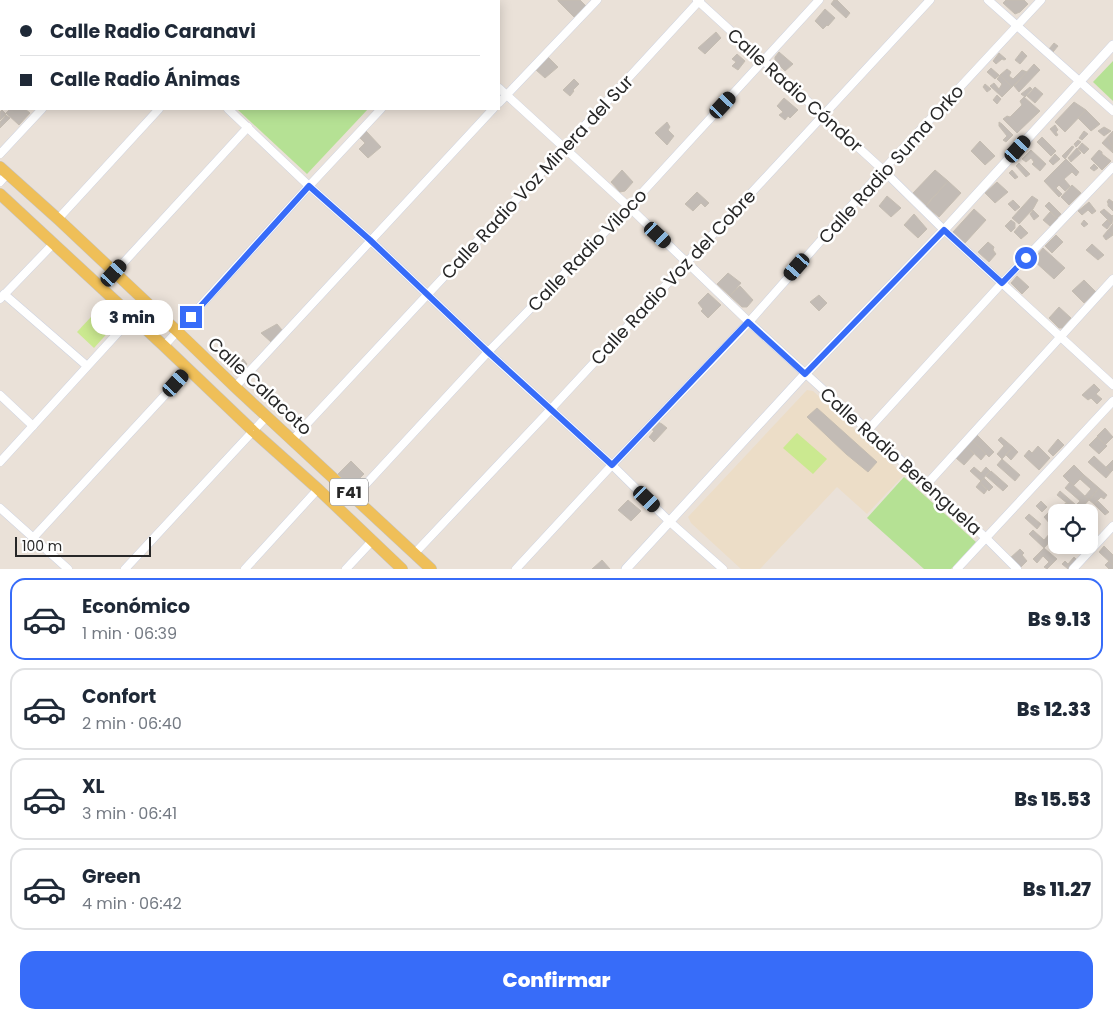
<!DOCTYPE html>
<html lang="es">
<meta charset="utf-8">
<style>
:root{--surface:#fff;--page:#f2f2f3;--text:#1f2937;--muted:#747a83;--line:#e0e1e3;--accent:#376cf9}
body{margin:0;font-family:Poppins,sans-serif;background:var(--page);color:var(--text);height:100vh;display:flex;flex-direction:column;font-size:19px;white-space:nowrap}
*{box-sizing:border-box;margin:0}
p{font-size:16px;color:var(--muted)}
.icon{flex:none;width:28px;height:28px;fill:none;stroke:currentColor;stroke-width:2;stroke-linecap:round;stroke-linejoin:round}
.map{position:relative;height:569px;overflow:hidden}
.drawer{display:flex;flex-direction:column;background:var(--surface);flex:1}
.drawer>*{flex:none}
.hud{position:absolute;left:0px;top:0px;width:500px;height:110px;box-shadow:0 2px 12px #0003;display:grid;align-content:center;height:110px;padding:0 20px;background:var(--surface)}
.buttons{position:absolute;left:1048px;top:504px;display:grid;gap:10px}
.buttons a{display:grid;place-items:center;width:50px;height:50px;border-radius:10px;background:var(--surface);box-shadow:0 2px 12px #0003;font-size:25px}
.scale{position:absolute;left:15px;bottom:12px;width:136px;box-sizing:border-box;padding-left:5px;border:2px solid #272727;border-top:0;font-size:14px;line-height:18px;white-space:nowrap;color:#272727;-webkit-text-stroke:4px #fff;paint-order:stroke}
.end{position:absolute;width:22px;height:22px;margin:-11px;border:6px solid #376cf9;background:#fff;box-shadow:0 0 0 2px #fff}
.from{border-radius:50%}
.bubble{position:absolute;height:35px;border-radius:15px;background:var(--surface);box-shadow:0 2px 12px #0003;font-size:16px;font-weight:800;line-height:35px;text-align:center}
.car{position:absolute;width:15px;height:30px;margin:-15px -8px;border-radius:6px;box-shadow:0 0 4px 1px #0007;background:linear-gradient(#222 24%,#8ab4d8 0 40%,#222 0 76%,#8ab4d8 0 86%,#222 0)}
.hud b{display:flex;align-items:center;gap:18px;height:48px;font-size:19px}
.hud b+b{border-top:1px solid var(--line)}
.hud i{width:12px;height:12px;background:var(--text)}
ul{padding:9px 0 0;list-style:none}
li{display:flex;align-items:center;gap:15px;height:82px;margin:0 10px 8px;padding:0 10px;border:2px solid var(--line);border-radius:15px}
li div{flex:1}
li b{display:block;font-size:19px}
li em{font-style:normal;font-weight:800}
li.current{border-color:var(--accent)}
li>.icon{width:45px;height:45px;stroke-width:1.5}
.action{display:flex;gap:10px;margin-top:auto;padding:10px 20px}
.action a{flex:1;height:58px;border-radius:15px;background:var(--accent);color:#fff;font-size:20px;font-weight:800;line-height:58px;text-align:center}
.map>svg:first-child{display:block}
</style>
<div class="map">
<svg width="1113" height="569" viewBox="0 0 1113 569">
<rect width="100%" height="100%" fill="#eae1d8"/>
<path fill="#ecddc7" d="M807,390L813,391L904,475L867,514L837,487L760,569H741L691,523L688,517Z"/>
<g fill="#b5e194">
<path d="M150,0H394L395,1H149Z"/>
<path d="M1113,61V101L1093,82Z"/>
<path d="M237,109H368L307,174Z"/>
<path d="M904,477L976,542L951,569H924L867,518Z"/>
</g>
<g fill="#cbe990">
<path d="M168,0H290L289,1H167Z"/>
<path d="M104,303L121,318L94,348L77,332Z"/>
<path d="M797,433L827,459L813,474L783,448Z"/>
</g>
<g fill="#c2bbb5" stroke="#c5bdb2">
<path d="M558,0H580L586,6L574,17L558,1Z"/>
<path d="M834,0H837L850,13L846,18L831,4Z"/>
<path d="M1006,0H1024L1028,4L1020,12L1015,14L1003,3Z"/>
<path d="M825,9L835,18L828,26L827,25L823,29L815,21Z"/>
<path d="M716,32L721,38L705,54L698,48Z"/>
<path d="M1054,43L1058,46L1053,52L1049,49Z"/>
<path d="M1022,51L1027,56L1020,64L1015,60Z"/>
<path d="M779,52L793,64L785,71L775,61V57Z"/>
<path d="M999,53L1006,59L1004,60L1002,59L996,64L993,61Z"/>
<path d="M737,54L745,61L738,70L732,66L736,62L732,59Z"/>
<path d="M548,57L558,67L545,78L536,70Z"/>
<path d="M1034,64L1040,70L1019,92L1014,86Z"/>
<path d="M991,68L999,75L995,79L987,72Z"/>
<path d="M1007,69L1011,72L1009,76L1013,79L1022,70L1027,72L1012,87L1000,75Z"/>
<path d="M1000,75L1012,87L1002,97L990,86L994,83L999,89L1002,84L997,79Z"/>
<path d="M574,79L579,84L573,90L574,91L570,96L563,90Z"/>
<path d="M985,84L991,89L987,92L983,87Z"/>
<path d="M1030,87L1032,89L1026,96L1025,97L1021,94Z"/>
<path d="M1035,87L1043,94L1035,103L1027,96Z"/>
<path d="M997,95L1001,99L997,104L993,100Z"/>
<path d="M1024,97L1040,111L1017,133L1003,119L1007,116L1010,117L1022,105L1020,101Z"/>
<path d="M784,98L798,110L790,118L788,116L785,120L779,115L783,112L777,106Z"/>
<path d="M1074,102L1086,110L1065,132L1055,122Z"/>
<path d="M10,109H25L30,113L19,125L6,113Z"/>
<path d="M2,110L6,114L0,120V112Z"/>
<path d="M1086,110L1100,124L1091,131L1078,118Z"/>
<path d="M6,115L10,118L0,128V122Z"/>
<path d="M667,122L670,127L668,130L674,136L667,145L655,133Z"/>
<path d="M999,122L1002,124L1013,135L1006,142L1003,140L1007,136L999,126Z"/>
<path d="M1055,125L1058,130L1056,132L1058,135L1056,136L1050,129Z"/>
<path d="M1104,127L1111,131L1104,136L1098,131Z"/>
<path d="M366,131L381,147L368,158L359,149L365,143L360,138Z"/>
<path d="M1084,131L1088,134L1082,140L1079,138Z"/>
<path d="M1113,131V153L1102,143Z"/>
<path d="M1113,134V152L1111,150L1113,148L1108,139Z"/>
<path d="M1042,137L1056,151L1051,156L1037,142Z"/>
<path d="M1078,140L1081,142L1076,147L1074,144Z"/>
<path d="M980,141L995,156L985,165L971,151Z"/>
<path d="M1082,143L1089,149L1084,154L1078,148Z"/>
<path d="M1072,146L1074,147L1065,159L1062,156Z"/>
<path d="M1077,148L1081,153L1071,162L1068,158Z"/>
<path d="M1031,150L1046,164L1040,171L1032,164L1034,162L1031,158L1026,162L1022,159Z"/>
<path d="M1099,150L1102,152V154L1111,161L1102,170L1091,159Z"/>
<path d="M1055,154L1060,159L1053,165L1049,161Z"/>
<path d="M1066,159L1079,172L1076,176L1072,172L1064,179L1070,186L1065,191L1059,185L1056,188L1062,194L1059,197L1044,181Z"/>
<path d="M1019,163L1030,174L1026,177L1016,166Z"/>
<path d="M1094,164L1098,168L1094,171L1090,168Z"/>
<path d="M622,170L633,182L625,191L620,192L611,182Z"/>
<path d="M935,170L948,181L926,205L913,193Z"/>
<path d="M1012,170L1018,177L1015,179L1009,173Z"/>
<path d="M948,181L961,193L939,217L926,206Z"/>
<path d="M997,182L1008,192L995,203L985,193Z"/>
<path d="M1072,185L1081,193L1069,205L1061,197Z"/>
<path d="M697,192L709,203L705,207L701,203L693,211L685,204Z"/>
<path d="M887,196L901,208L891,217L879,206Z"/>
<path d="M1032,196L1038,200L1033,209L1019,224L1012,218Z"/>
<path d="M1109,199L1113,202V211L1108,206V203L1107,202Z"/>
<path d="M1013,200L1020,207L1015,211L1008,204Z"/>
<path d="M1049,202L1061,214L1057,218L1045,206Z"/>
<path d="M1089,202L1096,211L1092,214L1088,210L1082,215L1078,211Z"/>
<path d="M974,209L986,220L965,243L953,232Z"/>
<path d="M1104,209L1112,216L1113,215L1112,224L1100,212Z"/>
<path d="M1033,210L1039,216L1034,220L1030,214Z"/>
<path d="M1050,212L1058,219L1050,226L1043,220Z"/>
<path d="M914,214L927,229L918,238L904,225Z"/>
<path d="M1011,220L1015,223V228L1011,232L1005,226Z"/>
<path d="M1084,220L1088,224L1084,227L1081,224Z"/>
<path d="M1107,220L1111,224L1107,229L1102,225Z"/>
<path d="M1113,224V235L1108,230Z"/>
<path d="M1020,225L1028,233L1021,239L1014,232Z"/>
<path d="M1108,230L1113,235L1106,240L1103,236Z"/>
<path d="M1056,235L1063,242L1052,253L1045,246Z"/>
<path d="M988,242L994,247L993,250L996,254L989,262L978,252Z"/>
<path d="M1092,244L1104,255L1098,260L1086,250Z"/>
<path d="M1043,248L1065,268L1054,279L1033,260Z"/>
<path d="M728,273L741,283L730,296L717,284Z"/>
<path d="M1017,276L1029,287L1022,294L1011,283Z"/>
<path d="M1084,280L1096,292L1084,303L1072,291Z"/>
<path d="M740,286L753,300L747,307H742L730,296Z"/>
<path d="M708,293L721,305L708,318L701,311L703,309L698,303Z"/>
<path d="M819,295L827,303L819,311L810,302Z"/>
<path d="M1059,307L1071,318L1062,328H1059L1049,318Z"/>
<path d="M277,324L282,330L271,342L261,333Z"/>
<path d="M236,358L240,363L243,359L247,364L238,374H236L228,366Z"/>
<path d="M1094,384L1100,390L1096,394L1102,399L1097,404L1091,398L1088,400L1082,395Z"/>
<path d="M817,408L877,462L868,472L846,454L807,417Z"/>
<path d="M658,422L662,424L667,428L654,442L649,437L654,431L651,429Z"/>
<path d="M1105,428L1113,437L1105,445L1097,436Z"/>
<path d="M977,435L994,452L989,457L972,440Z"/>
<path d="M1001,437L1013,447L1002,459L997,454L1004,446L998,440Z"/>
<path d="M1097,437L1107,446L1099,454L1089,445Z"/>
<path d="M1058,439L1064,445L1053,456L1048,451Z"/>
<path d="M972,440L986,454L981,460L966,446Z"/>
<path d="M966,446L974,454L964,465L956,458Z"/>
<path d="M1038,446L1050,458L1039,470L1024,456L1029,450L1032,453Z"/>
<path d="M1013,447L1018,452L1011,460L1006,455Z"/>
<path d="M1094,456L1111,472L1106,478L1088,462Z"/>
<path d="M1002,459L1020,475L1015,481L997,465Z"/>
<path d="M1113,460V470L1111,472L1106,467Z"/>
<path d="M351,461L364,474L351,487L338,474Z"/>
<path d="M1074,465L1084,475L1073,486L1063,476Z"/>
<path d="M974,467L981,473L986,467L990,471L981,481L970,471Z"/>
<path d="M991,471L1008,486L1003,491L986,476Z"/>
<path d="M1084,475L1099,488L1089,500L1085,496L1091,489L1080,479Z"/>
<path d="M984,478L993,487L989,491L980,482Z"/>
<path d="M980,482L987,490L984,494L976,487Z"/>
<path d="M1070,482L1089,500L1078,512L1057,495L1060,491L1076,505L1080,501L1065,488Z"/>
<path d="M1099,488L1107,495L1104,499L1101,497L1094,504L1089,500Z"/>
<path d="M628,500L641,511L631,521L618,510Z"/>
<path d="M1041,501L1047,507L1042,512L1036,506Z"/>
<path d="M1098,501L1109,512L1105,515L1094,504Z"/>
<path d="M1066,503L1077,512H1067L1061,507Z"/>
<path d="M1051,510L1056,516V520L1051,525L1044,517Z"/>
<path d="M1029,514L1041,524L1037,529L1025,518Z"/>
<path d="M1033,530L1044,540L1051,532L1055,536L1044,548L1029,534Z"/>
<path d="M1089,544L1091,546L1086,551L1080,545H1089Z"/>
<path d="M1104,546L1113,555V565L1099,552Z"/>
<path d="M1044,548L1057,559L1047,569L1044,567L1049,562L1043,556L1037,563L1033,559Z"/>
<path d="M1020,549L1024,553L1022,555L1027,561L1019,569L1009,559Z"/>
<path d="M1074,557L1079,562L1072,569H1068L1062,564L1065,561L1068,564Z"/>
<path d="M602,560L610,569H592Z"/>
<path d="M1109,561L1113,565V569H1109L1105,565Z"/>
</g>
<g fill="none" stroke-linecap="round" stroke-linejoin="round">
<g stroke="#ced3e1" stroke-width="9">
<g id="minor">
<path d="M109,0L110,1"/>
<path d="M404,0L405,1"/>
<path d="M697,0L883,170L944,230L1113,385"/>
<path d="M988,0L1113,111"/>
<path d="M31,1L32,0"/>
<path d="M142,1L143,0"/>
<path d="M481,1L482,0"/>
<path d="M0,38L1,37"/>
<path d="M499,88L629,207L749,322L986,538L1017,569"/>
<path d="M499,103L597,0"/>
<path d="M228,109L309,186L370,240L488,352L612,465L670,522L723,569"/>
<path d="M0,154L42,109"/>
<path d="M0,182L7,174"/>
<path d="M58,219L159,109"/>
<path d="M114,273L248,127"/>
<path d="M4,294L87,366"/>
<path d="M0,299L53,244"/>
<path d="M164,346L309,186L381,109"/>
<path d="M235,387L493,109"/>
<path d="M0,395L33,426"/>
<path d="M868,430L1002,283L1113,167"/>
<path d="M293,440L303,428L565,147L700,0"/>
<path d="M0,462L146,302"/>
<path d="M927,484L1113,279"/>
<path d="M354,497L488,352L629,207L819,0"/>
<path d="M0,508L68,569"/>
<path d="M33,538L189,369"/>
<path d="M415,553L551,409L930,0"/>
<path d="M125,569L267,416"/>
<path d="M245,569L318,489"/>
<path d="M346,569L373,540"/>
<path d="M516,569L612,465L749,322L883,170L1041,0"/>
<path d="M957,569L1113,401"/>
<path d="M1073,569L1113,526"/>
</g>
</g>
<g stroke="#ced3e1" stroke-width="10">
<path id="tertiary" d="M626,569L805,374L944,230L1113,45"/>
</g>
<g stroke="#c3c3c3" stroke-width="12">
<g id="primary">
<path d="M0,167L58,219L178,332L235,387L431,569"/>
<path d="M0,194L164,346L253,431L318,489L402,569"/>
</g>
</g>
<use href="#minor" stroke="#fff" stroke-width="8"/>
<use href="#tertiary" stroke="#fff" stroke-width="9"/>
<use href="#primary" stroke="#efbf58" stroke-width="11"/>
</g>
<g fill="none" stroke-linecap="round" stroke-linejoin="round">
<path stroke="#376cf9" stroke-width="6" d="M191,317L309,186L370,240L488,352L612,465L748,322L805,374L944,230L1002,283L1026,258"/>
</g>
<g text-anchor="middle" dominant-baseline="central" stroke-width="5" stroke-linejoin="round" paint-order="stroke">
<rect fill="#fff" stroke="#686868" stroke-width="1" x="330" y="478.5" width="38" height="27" rx="4"/>
<g font-size="16" font-weight="bold" fill="#272727">
<text x="349" y="492">F41</text>
</g>
<g font-size="18" fill="#272727" stroke="#fff">
<text transform="translate(795 90) rotate(42)">Calle Radio Cóndor</text>
<text transform="translate(891 164) rotate(-48)">Calle Radio Suma Orko</text>
<text transform="translate(537 177) rotate(-47)">Calle Radio Voz Minera del Sur</text>
<text transform="translate(587 250) rotate(-46)">Calle Radio Viloco</text>
<text transform="translate(673 277) rotate(-47)">Calle Radio Voz del Cobre</text>
<text transform="translate(260 386) rotate(43)">Calle Calacoto</text>
<text transform="translate(901 461) rotate(42)">Calle Radio Berenguela</text>
</g>
</g>
</svg>
<div class="buttons">
<a><svg class="icon" aria-label="locate" viewBox="0 0 24 24"><circle cx="12" cy="12" r="6"/><path d="M12 2v4M12 18v4M2 12h4M18 12h4"/></svg></a>
</div>
<div class="scale">100 m</div>
<i class="end from" style="left:1026px;top:258px"></i>
<i class="end" style="left:191px;top:317px"></i>
<div class="bubble" style="left:91px;top:300px;width:82px">3 min</div>
<i class="car" style="left:723px;top:105px;rotate:43deg"></i>
<i class="car" style="left:1018px;top:149px;rotate:42deg"></i>
<i class="car" style="left:658px;top:235px;rotate:133deg"></i>
<i class="car" style="left:797px;top:267px;rotate:221deg"></i>
<i class="car" style="left:114px;top:273px;rotate:42deg"></i>
<i class="car" style="left:176px;top:383px;rotate:42deg"></i>
<i class="car" style="left:647px;top:499px;rotate:134deg"></i>
<div class="hud">
<b><i class="from"></i>Calle Radio Caranavi</b>
<b><i></i>Calle Radio Ánimas</b>
</div>
</div>
<section class="drawer">
<ul>
<li class="current"><svg class="icon" aria-label="car" viewBox="0 0 24 24"><path d="M5 17H2v-5l4-1 3-4h7l3 4 3 1v5h-3M9 17h6M6 11h13"/><circle cx="7" cy="17" r="2"/><circle cx="17" cy="17" r="2"/></svg><div><b>Económico</b><p>1 min · 06:39</p></div><em>Bs 9.13</em></li>
<li><svg class="icon" aria-label="car" viewBox="0 0 24 24"><path d="M5 17H2v-5l4-1 3-4h7l3 4 3 1v5h-3M9 17h6M6 11h13"/><circle cx="7" cy="17" r="2"/><circle cx="17" cy="17" r="2"/></svg><div><b>Confort</b><p>2 min · 06:40</p></div><em>Bs 12.33</em></li>
<li><svg class="icon" aria-label="car" viewBox="0 0 24 24"><path d="M5 17H2v-5l4-1 3-4h7l3 4 3 1v5h-3M9 17h6M6 11h13"/><circle cx="7" cy="17" r="2"/><circle cx="17" cy="17" r="2"/></svg><div><b>XL</b><p>3 min · 06:41</p></div><em>Bs 15.53</em></li>
<li><svg class="icon" aria-label="car" viewBox="0 0 24 24"><path d="M5 17H2v-5l4-1 3-4h7l3 4 3 1v5h-3M9 17h6M6 11h13"/><circle cx="7" cy="17" r="2"/><circle cx="17" cy="17" r="2"/></svg><div><b>Green</b><p>4 min · 06:42</p></div><em>Bs 11.27</em></li>
</ul>
<div class="action"><a>Confirmar</a></div>
</section>
